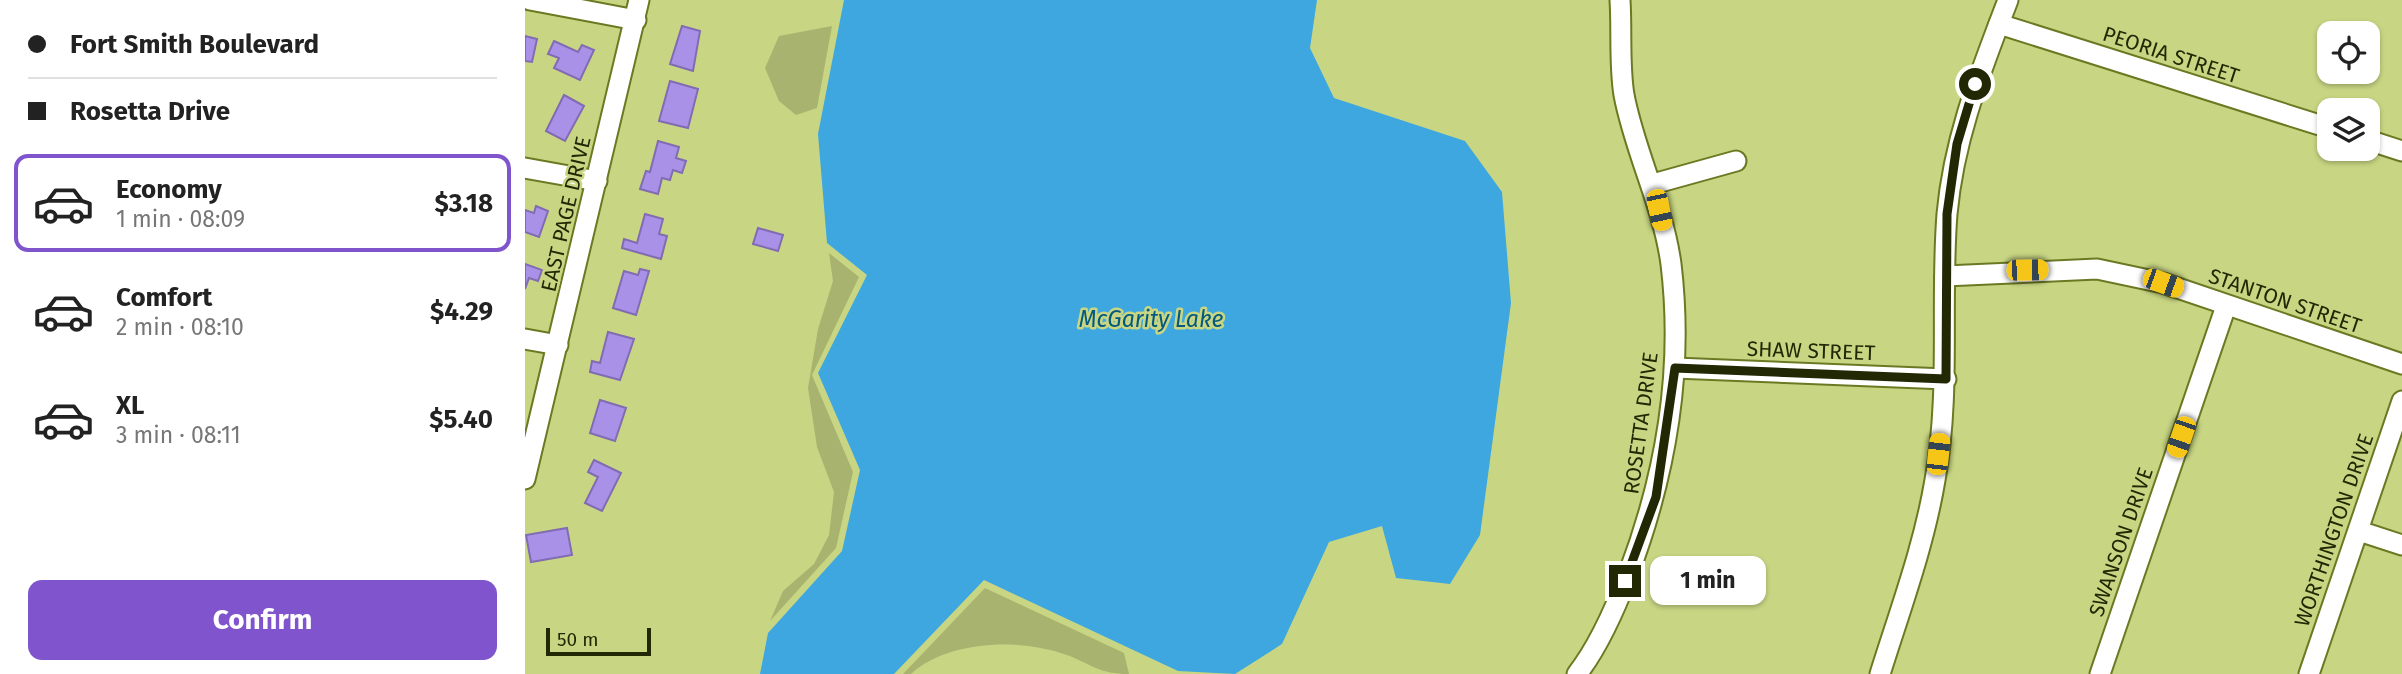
<!DOCTYPE html>
<meta charset="utf-8">
<style>
:root{--surface:#fff;--page:#f2f2f2;--text:#222;--muted:#767676;--line:#e0e0e0;--accent:#7f54cd}
body{margin:0;font-family:"Fira Sans",sans-serif;background:var(--page);color:var(--text);height:100vh;display:flex;flex-direction:column;font-size:26px;white-space:nowrap}
*{box-sizing:border-box;margin:0}
p{font-size:23px;color:var(--muted)}
.icon{flex:none;width:38px;height:38px;fill:none;stroke:currentColor;stroke-width:2;stroke-linecap:round;stroke-linejoin:round}
.map{position:relative;flex:1;overflow:hidden}
.side{display:flex;flex-direction:column;background:var(--surface);width:525px}
.side>*{flex:none}
.banner{display:grid;align-content:center;height:154px;padding:0 28px;background:var(--surface)}
.tools{position:absolute;left:1792px;top:21px;display:grid;gap:14px}
.tools a{display:grid;place-items:center;width:63px;height:63px;border-radius:14px;background:var(--surface);box-shadow:0 2px 5px #0004;font-size:35px}
.scale{position:absolute;left:21px;bottom:18px;width:105px;box-sizing:border-box;padding-left:7px;border:4px solid #222704;border-top:0;font-size:19px;line-height:24px;white-space:nowrap;color:#222704;-webkit-text-stroke:5px #c8d683;paint-order:stroke}
.end{position:absolute;width:32px;height:32px;margin:-16px;border:9px solid #222704;background:#fff;box-shadow:0 0 0 4px #fff}
.from{border-radius:50%}
.bubble{position:absolute;height:49px;border-radius:14px;background:var(--surface);box-shadow:0 2px 5px #0004;font-size:23px;font-weight:700;line-height:49px;text-align:center}
.car{position:absolute;width:21px;height:42px;margin:-21px -10px;border-radius:9px;box-shadow:0 0 5px 2px #0007;background:linear-gradient(#f5c518 24%,#345 0 40%,#f5c518 0 76%,#345 0 86%,#f5c518 0)}
.banner b{display:flex;align-items:center;gap:24px;height:66px;font-size:26px}
.banner b+b{border-top:2px solid var(--line)}
.banner i{width:18px;height:18px;background:var(--text)}
ul{padding:0;list-style:none}
li{display:flex;align-items:center;gap:21px;height:98px;margin:0 14px 10px;padding:0 14px;border:4px solid transparent;border-radius:14px}
li div{flex:1}
li b{display:block;font-size:26px}
li em{font-style:normal;font-weight:700}
li.selected{border-color:var(--accent)}
li>.icon{width:63px;height:63px;stroke-width:1.5}
.action{display:flex;gap:14px;margin-top:auto;padding:14px 28px}
.action a{flex:1;height:80px;border-radius:14px;background:var(--accent);color:#fff;font-size:28px;font-weight:700;line-height:80px;text-align:center}
main{display:flex;flex:1;min-height:0}
.map>svg:first-child{display:block}
</style>
<main>
<section class="side">
<div class="banner">
<b><i class="from"></i>Fort Smith Boulevard</b>
<b><i></i>Rosetta Drive</b>
</div>
<ul>
<li class="selected"><svg class="icon" aria-label="car" viewBox="0 0 24 24"><path d="M5 17H2v-5l4-1 3-4h7l3 4 3 1v5h-3M9 17h6M6 11h13"/><circle cx="7" cy="17" r="2"/><circle cx="17" cy="17" r="2"/></svg><div><b>Economy</b><p>1 min · 08:09</p></div><em>$3.18</em></li>
<li><svg class="icon" aria-label="car" viewBox="0 0 24 24"><path d="M5 17H2v-5l4-1 3-4h7l3 4 3 1v5h-3M9 17h6M6 11h13"/><circle cx="7" cy="17" r="2"/><circle cx="17" cy="17" r="2"/></svg><div><b>Comfort</b><p>2 min · 08:10</p></div><em>$4.29</em></li>
<li><svg class="icon" aria-label="car" viewBox="0 0 24 24"><path d="M5 17H2v-5l4-1 3-4h7l3 4 3 1v5h-3M9 17h6M6 11h13"/><circle cx="7" cy="17" r="2"/><circle cx="17" cy="17" r="2"/></svg><div><b>XL</b><p>3 min · 08:11</p></div><em>$5.40</em></li>
</ul>
<div class="action"><a>Confirm</a></div>
</section>
<div class="map">
<svg width="1877" height="674" viewBox="0 0 1877 674">
<rect width="100%" height="100%" fill="#c8d683"/>
<g fill="#a8b370">
<path d="M307,26L292,108L271,115L254,101L240,68L254,36Z"/>
<path d="M304,253L334,277L287,375L328,472L311,548L245,621L258,591L289,564L304,535L309,492L292,447L283,388L293,329L308,281Z"/>
<path d="M460,588L599,653L604,674C574,674 568,665 542,655C496,638 423,640 386,674H378Z"/>
</g>
<path fill="#3ea7e0" d="M319,0H792L785,48L809,98L940,141L977,192L986,303L955,535L925,584L871,578L857,526L804,542L757,644L710,674L653,671L459,580L369,674H235L243,633L317,551L335,470L293,373L342,275L302,243L293,134Z"/>
<g fill="#aa91e8" stroke="#816bb3" stroke-width="2">
<path d="M157,26L175,31L168,71L145,64Z"/>
<path d="M0,36L12,39L7,62L0,61Z"/>
<path d="M29,41L53,52L57,45L69,50L55,80L29,68L34,58L23,54Z"/>
<path d="M145,81L173,89L163,128L134,121Z"/>
<path d="M39,95L59,106L40,141L21,131Z"/>
<path d="M133,141L154,147L151,158L161,161L157,173L148,170L145,180L137,178L133,194L115,189L121,171L125,172Z"/>
<path d="M11,206L23,211L14,237L0,232V210L9,213Z"/>
<path d="M120,214L138,219L134,234L142,236L136,259L97,248L99,239L112,243Z"/>
<path d="M233,228L258,235L253,251L228,244Z"/>
<path d="M0,264L17,270L13,281L4,278L0,289Z"/>
<path d="M115,269L124,271L111,315L88,308L99,271L113,275Z"/>
<path d="M83,332L109,339L95,380L65,372L67,361L75,363Z"/>
<path d="M75,400L101,408L90,441L65,433Z"/>
<path d="M69,460L96,473L77,511L60,503L73,477L63,472Z"/>
<path d="M42,528L47,555L6,562L1,535Z"/>
</g>
<g fill="none" stroke-linecap="round" stroke-linejoin="round">
<g stroke="#6d7822" stroke-width="23">
<g id="minor">
<path d="M5,0L111,20"/>
<path d="M1474,24L1804,128"/>
<path d="M1843,140L1877,151"/>
<path d="M0,168L72,181"/>
<path d="M1128,184L1211,161"/>
<path d="M1420,276L1572,269L1638,283L1877,364"/>
<path d="M0,339L33,345"/>
<path d="M1150,368L1421,379"/>
<path d="M0,479L114,0"/>
<path d="M1834,531L1877,545"/>
<path d="M1052,674C1074,646 1090,609 1103,575C1141,475 1159,371 1146,264C1138,205 1110,153 1099,95C1094,65 1097,31 1095,0"/>
<path d="M1355,674C1375,610 1399,546 1410,480C1426,392 1415,302 1422,214C1429,137 1456,71 1483,0"/>
<path d="M1575,674L1701,306"/>
<path d="M1784,674L1877,401"/>
</g>
</g>
<use href="#minor" stroke="#fff" stroke-width="19"/>
</g>
<g fill="none" stroke-linecap="round" stroke-linejoin="round">
<path stroke="#222704" stroke-width="9" d="M1100,581L1131,497L1150,368L1421,379L1422,214L1432,144L1450,84"/>
</g>
<g text-anchor="middle" dominant-baseline="central" stroke-width="5" stroke-linejoin="round" paint-order="stroke">
<g font-size="21" fill="#222704" stroke="#c8d683">
<text transform="translate(1646 55) rotate(18)">PEORIA STREET</text>
<text transform="translate(41 214) rotate(-77)">EAST PAGE DRIVE</text>
<text transform="translate(1760 301) rotate(19)">STANTON STREET</text>
<text transform="translate(1286 351) rotate(2)">SHAW STREET</text>
<text transform="translate(1116 423) rotate(-82)">ROSETTA DRIVE</text>
<text transform="translate(1809 530) rotate(-71)">WORTHINGTON DRIVE</text>
<text transform="translate(1596 542) rotate(-71)">SWANSON DRIVE</text>
</g>
<g font-size="23" font-style="italic" fill="#04597f" stroke="#c8d683">
<text x="626" y="319">McGarity Lake</text>
</g>
</g>
</svg>
<div class="tools">
<a><svg class="icon" aria-label="locate" viewBox="0 0 24 24"><circle cx="12" cy="12" r="6"/><path d="M12 2v4M12 18v4M2 12h4M18 12h4"/></svg></a>
<a><svg class="icon" aria-label="layers" viewBox="0 0 24 24"><path d="M12 4l9 5-9 5-9-5zM3 14l9 5 9-5"/></svg></a>
</div>
<div class="scale">50 m</div>
<i class="end from" style="left:1450px;top:84px"></i>
<i class="end" style="left:1100px;top:581px"></i>
<div class="bubble" style="left:1125px;top:556px;width:116px">1 min</div>
<i class="car" style="left:1134px;top:210px;rotate:168deg"></i>
<i class="car" style="left:1502px;top:270px;rotate:89deg"></i>
<i class="car" style="left:1638px;top:283px;rotate:110deg"></i>
<i class="car" style="left:1656px;top:437px;rotate:199deg"></i>
<i class="car" style="left:1413px;top:454px;rotate:6deg"></i>
</div>
</main>
